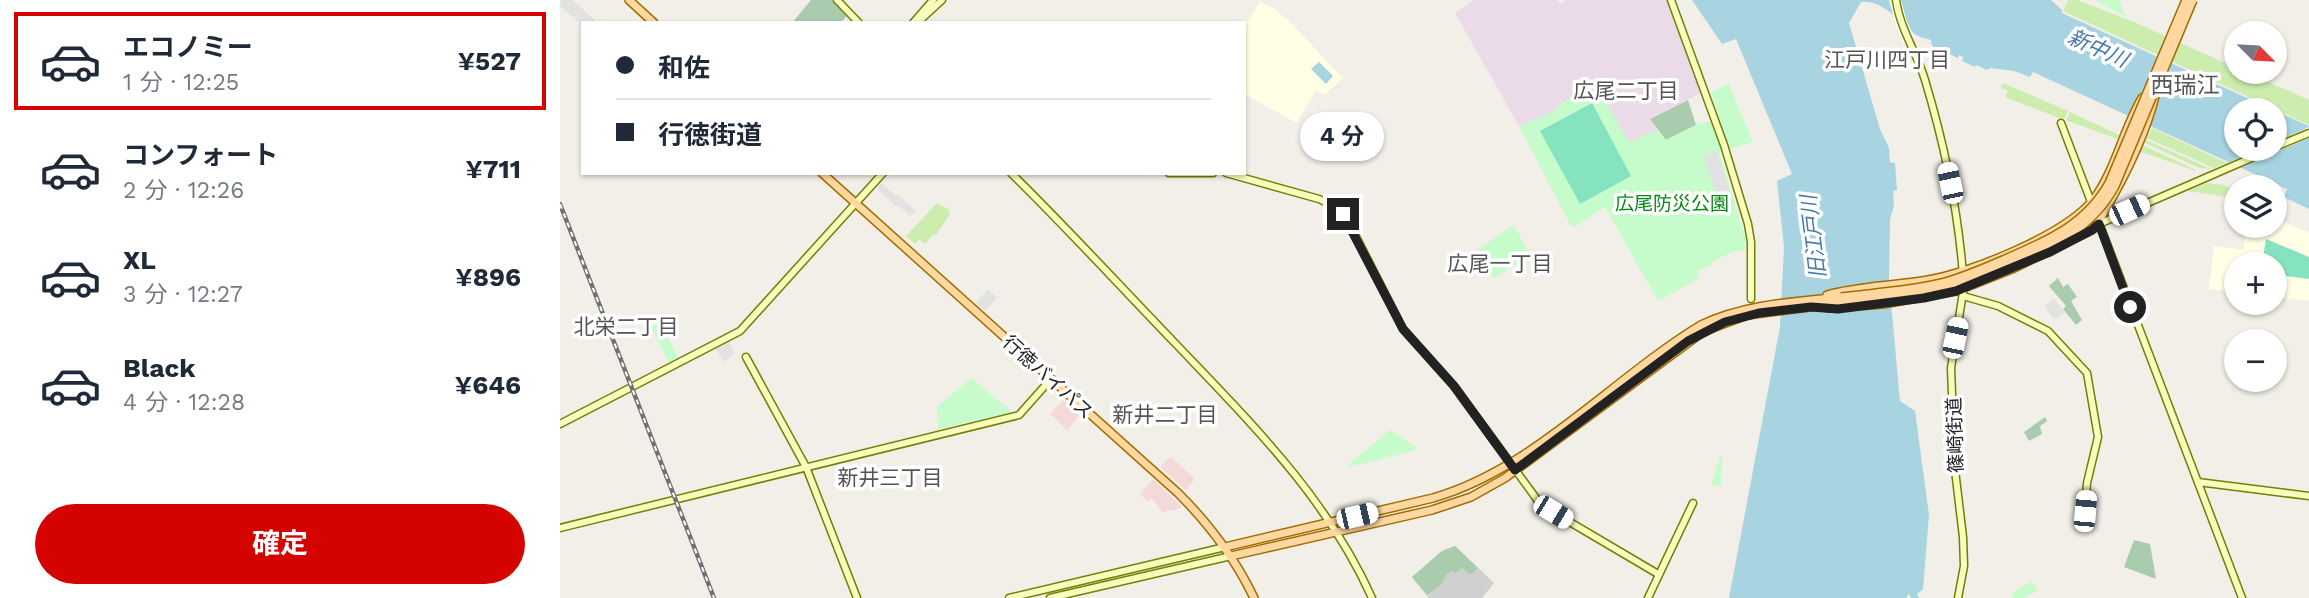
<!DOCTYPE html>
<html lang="ja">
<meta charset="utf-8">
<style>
:root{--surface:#fff;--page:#f6f6f7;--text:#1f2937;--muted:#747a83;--line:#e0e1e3;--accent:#d40300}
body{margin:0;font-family:"Work Sans","Noto Sans JP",sans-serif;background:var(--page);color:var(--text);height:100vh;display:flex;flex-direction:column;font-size:26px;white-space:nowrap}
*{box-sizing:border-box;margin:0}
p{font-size:23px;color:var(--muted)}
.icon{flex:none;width:38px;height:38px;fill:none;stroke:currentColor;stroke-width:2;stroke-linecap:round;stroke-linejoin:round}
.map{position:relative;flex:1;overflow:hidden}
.details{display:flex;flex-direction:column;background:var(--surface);width:560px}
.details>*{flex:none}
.guide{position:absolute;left:21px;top:21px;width:665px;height:154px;border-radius:0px;box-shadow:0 2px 5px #0004;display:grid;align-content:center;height:154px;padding:0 35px;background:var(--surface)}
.needle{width:46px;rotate:114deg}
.fabs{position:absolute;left:1664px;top:21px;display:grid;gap:14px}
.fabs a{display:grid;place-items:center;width:63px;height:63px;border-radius:50%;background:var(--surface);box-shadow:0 2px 5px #0004;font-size:35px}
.end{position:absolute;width:32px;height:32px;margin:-16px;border:9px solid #222;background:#fff;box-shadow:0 0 0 4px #fff}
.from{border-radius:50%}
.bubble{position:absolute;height:49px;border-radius:24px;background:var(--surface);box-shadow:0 2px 5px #0004;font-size:23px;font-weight:700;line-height:49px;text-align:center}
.car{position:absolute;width:21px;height:42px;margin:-21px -10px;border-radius:9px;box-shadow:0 0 5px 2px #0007;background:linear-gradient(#fff 24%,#345 0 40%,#fff 0 76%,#345 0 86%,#fff 0)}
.guide b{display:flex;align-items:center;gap:24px;height:66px;font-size:26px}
.guide b+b{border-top:2px solid var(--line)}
.guide i{width:18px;height:18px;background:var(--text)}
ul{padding:12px 0 0;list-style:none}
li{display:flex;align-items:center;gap:21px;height:98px;margin:0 14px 10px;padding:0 21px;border:4px solid transparent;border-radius:0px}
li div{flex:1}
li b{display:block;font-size:26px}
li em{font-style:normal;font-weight:700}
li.active{border-color:var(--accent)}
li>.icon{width:63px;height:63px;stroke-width:1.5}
.cta{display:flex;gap:14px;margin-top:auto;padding:14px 35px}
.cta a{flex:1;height:80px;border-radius:42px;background:var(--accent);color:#fff;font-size:28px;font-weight:700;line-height:80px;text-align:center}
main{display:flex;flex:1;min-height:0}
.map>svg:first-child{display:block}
</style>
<main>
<section class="details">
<ul>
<li class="active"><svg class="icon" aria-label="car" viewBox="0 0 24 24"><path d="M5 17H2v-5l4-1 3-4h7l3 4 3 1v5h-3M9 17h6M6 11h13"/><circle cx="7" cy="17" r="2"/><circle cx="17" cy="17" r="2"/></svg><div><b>エコノミー</b><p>1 分 · 12:25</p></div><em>¥527</em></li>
<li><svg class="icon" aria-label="car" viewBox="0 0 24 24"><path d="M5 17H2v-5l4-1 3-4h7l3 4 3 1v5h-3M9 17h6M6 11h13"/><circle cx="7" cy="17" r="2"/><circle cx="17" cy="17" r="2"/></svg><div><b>コンフォート</b><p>2 分 · 12:26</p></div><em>¥711</em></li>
<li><svg class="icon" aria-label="car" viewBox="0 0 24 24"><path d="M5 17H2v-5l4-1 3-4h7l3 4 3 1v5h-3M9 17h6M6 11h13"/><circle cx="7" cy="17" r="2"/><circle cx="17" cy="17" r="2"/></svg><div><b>XL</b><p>3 分 · 12:27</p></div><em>¥896</em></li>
<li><svg class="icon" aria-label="car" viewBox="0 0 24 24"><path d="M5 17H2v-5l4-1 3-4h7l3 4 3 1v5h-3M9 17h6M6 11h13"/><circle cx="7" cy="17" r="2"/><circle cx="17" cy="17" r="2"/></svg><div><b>Black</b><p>4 分 · 12:28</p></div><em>¥646</em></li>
</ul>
<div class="cta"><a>確定</a></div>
</section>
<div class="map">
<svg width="1749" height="598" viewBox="0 0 1749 598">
<rect width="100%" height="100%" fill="#f2efe8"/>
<g fill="#f3d9d8">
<path d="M503,400L520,415L507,430L490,414Z"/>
<path d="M611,457L635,479L626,490L600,467Z"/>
<path d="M593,479L621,506V508L603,512L591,498L588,501L580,494Z"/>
</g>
<path fill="#ebdae8" d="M914,0H997L1001,4L1005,0H1107L1141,93L1091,118L1097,130L1069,143L1042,95L1031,84L985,116L959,126L895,13Z"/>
<g fill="#ffffe5">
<path d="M700,2L713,8L729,21L783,78L764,95L756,90L737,123L684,94V27Z"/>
<path d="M1715,218L1749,233V301L1715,297V264H1676V292L1649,289L1654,246L1683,250L1687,226H1715Z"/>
</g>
<path fill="#d0d0d0" d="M895,546L934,583L922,598H869L852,577L882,551Z"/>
<g fill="#ccedae">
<path d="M1508,0H1517L1574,22L1676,68V72H1686L1749,100V125L1503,11Z"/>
<path d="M1443,83L1508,111L1504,120L1445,97L1448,91L1441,88Z"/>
<path d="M1510,112L1559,135L1557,139L1506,120Z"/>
<path d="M1592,128L1667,163L1654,168L1587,138Z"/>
<path d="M1586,140L1651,169L1639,168L1585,143Z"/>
<path d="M1584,146L1636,170V171L1579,151Z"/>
<path d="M1647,183L1663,185L1676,190V198L1627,191Z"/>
<path d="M377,203L388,209L390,214L376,235L374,234L365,244L359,239L355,244L346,236Z"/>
</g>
<g fill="#a9ccaf">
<path d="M251,0H273L288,15L280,23H232Z"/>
<path d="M1128,100L1136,125L1106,140L1090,119Z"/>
<path d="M1498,278L1503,287L1508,284L1517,297L1511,301L1522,320L1516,325L1503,309L1506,306L1489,286Z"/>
<path d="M1485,417L1487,421L1480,426L1482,434L1469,441L1464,432Z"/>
<path d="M1574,540L1590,544L1596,579L1564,567Z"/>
<path d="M895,546L918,568L910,575L902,568L896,573L892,571L886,575L881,585L867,595L852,577L882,551Z"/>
</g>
<g fill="#c6fccb">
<path d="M1535,0H1559L1566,17Z"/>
<path d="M1031,84L1042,95L1069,142L1097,130L1106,140L1136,125L1160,119L1151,92L1169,84L1193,142L1159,152L1185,236V250L1172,252L1151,262L1152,265L1137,271L1139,278L1098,301L1045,207L1014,227L1011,226L959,126L985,116Z"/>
<path d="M954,225L970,255L934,278L917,250Z"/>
<path d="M100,322L118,358L109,363L91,327Z"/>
<path d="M411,378L450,410L449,413L378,429L377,407Z"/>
<path d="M830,430L857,448L856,450L790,467L789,464Z"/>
<path d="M1160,455L1162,456L1161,485L1151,487Z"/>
<path d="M1471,581L1478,590L1463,598H1450L1454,596L1453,593Z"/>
</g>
<g fill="#85e3c0">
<path d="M1032,103L1071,176L1020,204L980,131Z"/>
<path d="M1706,239L1749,257V279L1718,275L1715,285V264H1702Z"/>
</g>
<g fill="#e2e2e2">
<path d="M1,0H12L36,21L34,23H23V26L0,6Z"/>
<path d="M1157,151L1171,196L1168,198L1173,199L1174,201L1164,204L1162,200L1158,202L1144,156Z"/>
<path d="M321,183L336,196L338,195L356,211L350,216L339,206L337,207L316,188Z"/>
<path d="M428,289L437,298L425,311L416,302Z"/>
<path d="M1494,299L1505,312L1497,319L1492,317L1485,306Z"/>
<path d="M169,342L175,353L164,362L156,349Z"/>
</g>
<g fill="#a8d3e1">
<path d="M1132,0H1491L1502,10V13L1713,110H1676V149H1715V111L1749,126V209L1724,197L1727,189L1473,72L1470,77L1454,71L1430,68L1427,70L1416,65L1415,67L1402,61L1403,57L1399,55L1398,58L1372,46L1371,40C1365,38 1360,38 1355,34C1339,22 1324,0 1301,2L1289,23L1320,129L1329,148L1330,162L1335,163L1337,190L1333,191L1334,206L1330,219L1329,281L1340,401L1355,411L1369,515L1363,589L1357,594L1359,598H1351L1349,594L1347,596V598H1169L1220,327L1224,247L1217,181L1232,174L1176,39L1162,44Z"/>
<path d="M759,62L773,76L766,84L751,69Z"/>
</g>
<g fill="#fff">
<path d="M1329,0H1341L1346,19L1354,38L1344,44L1337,28Z"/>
<path d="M1749,127V138L1667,173L1656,168L1699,149H1715V142Z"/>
</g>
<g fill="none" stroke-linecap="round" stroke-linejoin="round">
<g stroke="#718101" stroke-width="9">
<g id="secondary">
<path d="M277,0L299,23"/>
<path d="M1111,0L1164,145L1188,224L1191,242V299"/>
<path d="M1336,0C1340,29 1357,53 1365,80C1384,143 1398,210 1403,275"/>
<path d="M353,23L373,0"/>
<path d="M357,23L382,0"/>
<path d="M1501,123L1682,598"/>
<path d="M1715,147L1749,133"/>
<path d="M451,173C507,228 560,286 614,342C689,421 767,497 812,598"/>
<path d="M609,173H653"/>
<path d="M666,173L759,199L778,208L790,225L843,329L894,386L981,505L1098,574"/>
<path d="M1539,224L1712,149"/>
<path d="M1403,296L1438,306L1488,331L1527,373L1538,437L1527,483L1525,511"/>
<path d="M186,357L246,467L297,598"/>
<path d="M0,424L180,331L323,173"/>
<path d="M1638,482L1749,496"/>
<path d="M0,528L459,415L491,379"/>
<path d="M449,598L665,547"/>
<path d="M490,598L671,556"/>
<path d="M1088,598L1133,503"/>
<path d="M1398,598L1404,566L1403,537L1395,470L1391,368L1404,286"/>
</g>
</g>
<g stroke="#a06d00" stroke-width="10">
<g id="primary">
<path d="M69,0L94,23"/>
<path d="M262,173L618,493C649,524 675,558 694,598"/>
<path d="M1267,295C1299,286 1335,286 1368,280C1411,273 1507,234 1534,199C1556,169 1563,130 1582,98"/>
<path d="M1268,308L1323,304L1396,291L1454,268L1532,230C1538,225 1540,219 1544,212C1565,176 1585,137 1595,96"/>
<path d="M665,547L873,498C974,469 1052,379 1141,325C1185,304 1234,302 1281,297"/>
<path d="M671,556L872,510L911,497L945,478L1144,331L1187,315L1282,303"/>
</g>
</g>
<use href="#secondary" stroke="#f8fcbd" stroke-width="6"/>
<use href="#primary" stroke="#ffd8a1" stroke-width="7"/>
<g stroke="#707070" stroke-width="4.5">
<path id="rail" d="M0,204L154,598"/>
</g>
<use href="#rail" stroke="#fff" stroke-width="2" stroke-dasharray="5" stroke-linecap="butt"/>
<g stroke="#a06d00" stroke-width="10" stroke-linecap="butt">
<g id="primary-bridge">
<path d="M1281,297C1313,293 1346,291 1377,284C1400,279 1421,269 1443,260C1486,241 1525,226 1549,183L1626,0"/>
<path d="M1282,303C1314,299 1347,297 1379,290C1402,285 1423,275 1445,266C1489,247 1531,231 1555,186L1633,0"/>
</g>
</g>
<use href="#primary-bridge" stroke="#ffd8a1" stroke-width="7"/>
</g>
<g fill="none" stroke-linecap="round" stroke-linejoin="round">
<path stroke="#222" stroke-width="9" d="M783,214L843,329L894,386L955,470L1128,341L1165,322L1199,313L1251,307L1278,309L1364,298L1396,291L1490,252L1532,230L1539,224L1570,307"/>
</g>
<g text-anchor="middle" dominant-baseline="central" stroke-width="7" stroke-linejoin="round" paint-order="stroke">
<g font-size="19" fill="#088814" stroke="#fff">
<text x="1112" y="203">広尾防災公園</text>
</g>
<g font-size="19" fill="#222" stroke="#fff">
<text transform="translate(488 377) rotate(42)">行徳バイパス</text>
<text transform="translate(1395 435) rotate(-92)">篠崎街道</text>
</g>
<g font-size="21" font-style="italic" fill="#4679ae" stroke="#fff">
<text transform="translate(1538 48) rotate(24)">新中川</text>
<text transform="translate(1253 237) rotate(-97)">旧江戸川</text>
</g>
<g font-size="21" fill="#555" stroke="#fff">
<text x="1327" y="59">江戸川四丁目</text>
<text x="1066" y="90">広尾二丁目</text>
<text x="940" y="263">広尾一丁目</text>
<text x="66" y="326">北栄二丁目</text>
<text x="605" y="414">新井二丁目</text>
<text x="330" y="477">新井三丁目</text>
</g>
<g font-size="23" fill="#555" stroke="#fff">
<text x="1625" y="85">西瑞江</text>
</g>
</g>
</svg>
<div class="fabs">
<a><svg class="needle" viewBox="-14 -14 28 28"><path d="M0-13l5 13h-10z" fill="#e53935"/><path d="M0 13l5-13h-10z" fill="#747a83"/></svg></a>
<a><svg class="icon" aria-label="locate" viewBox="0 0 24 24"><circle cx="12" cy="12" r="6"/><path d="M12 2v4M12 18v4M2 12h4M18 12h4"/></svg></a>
<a><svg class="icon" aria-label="layers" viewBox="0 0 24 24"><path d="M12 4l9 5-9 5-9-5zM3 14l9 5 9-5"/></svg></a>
<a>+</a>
<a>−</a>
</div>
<i class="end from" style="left:1570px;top:307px"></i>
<i class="end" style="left:783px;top:214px"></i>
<div class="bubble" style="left:740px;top:112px;width:84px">4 分</div>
<i class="car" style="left:1390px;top:183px;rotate:348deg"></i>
<i class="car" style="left:1569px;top:210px;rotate:65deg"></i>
<i class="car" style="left:1395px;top:338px;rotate:12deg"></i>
<i class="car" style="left:1525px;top:511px;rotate:5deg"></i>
<i class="car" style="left:993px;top:512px;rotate:121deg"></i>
<i class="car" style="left:797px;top:516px;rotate:77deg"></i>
<div class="guide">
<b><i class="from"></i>和佐</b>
<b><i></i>行徳街道</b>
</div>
</div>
</main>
